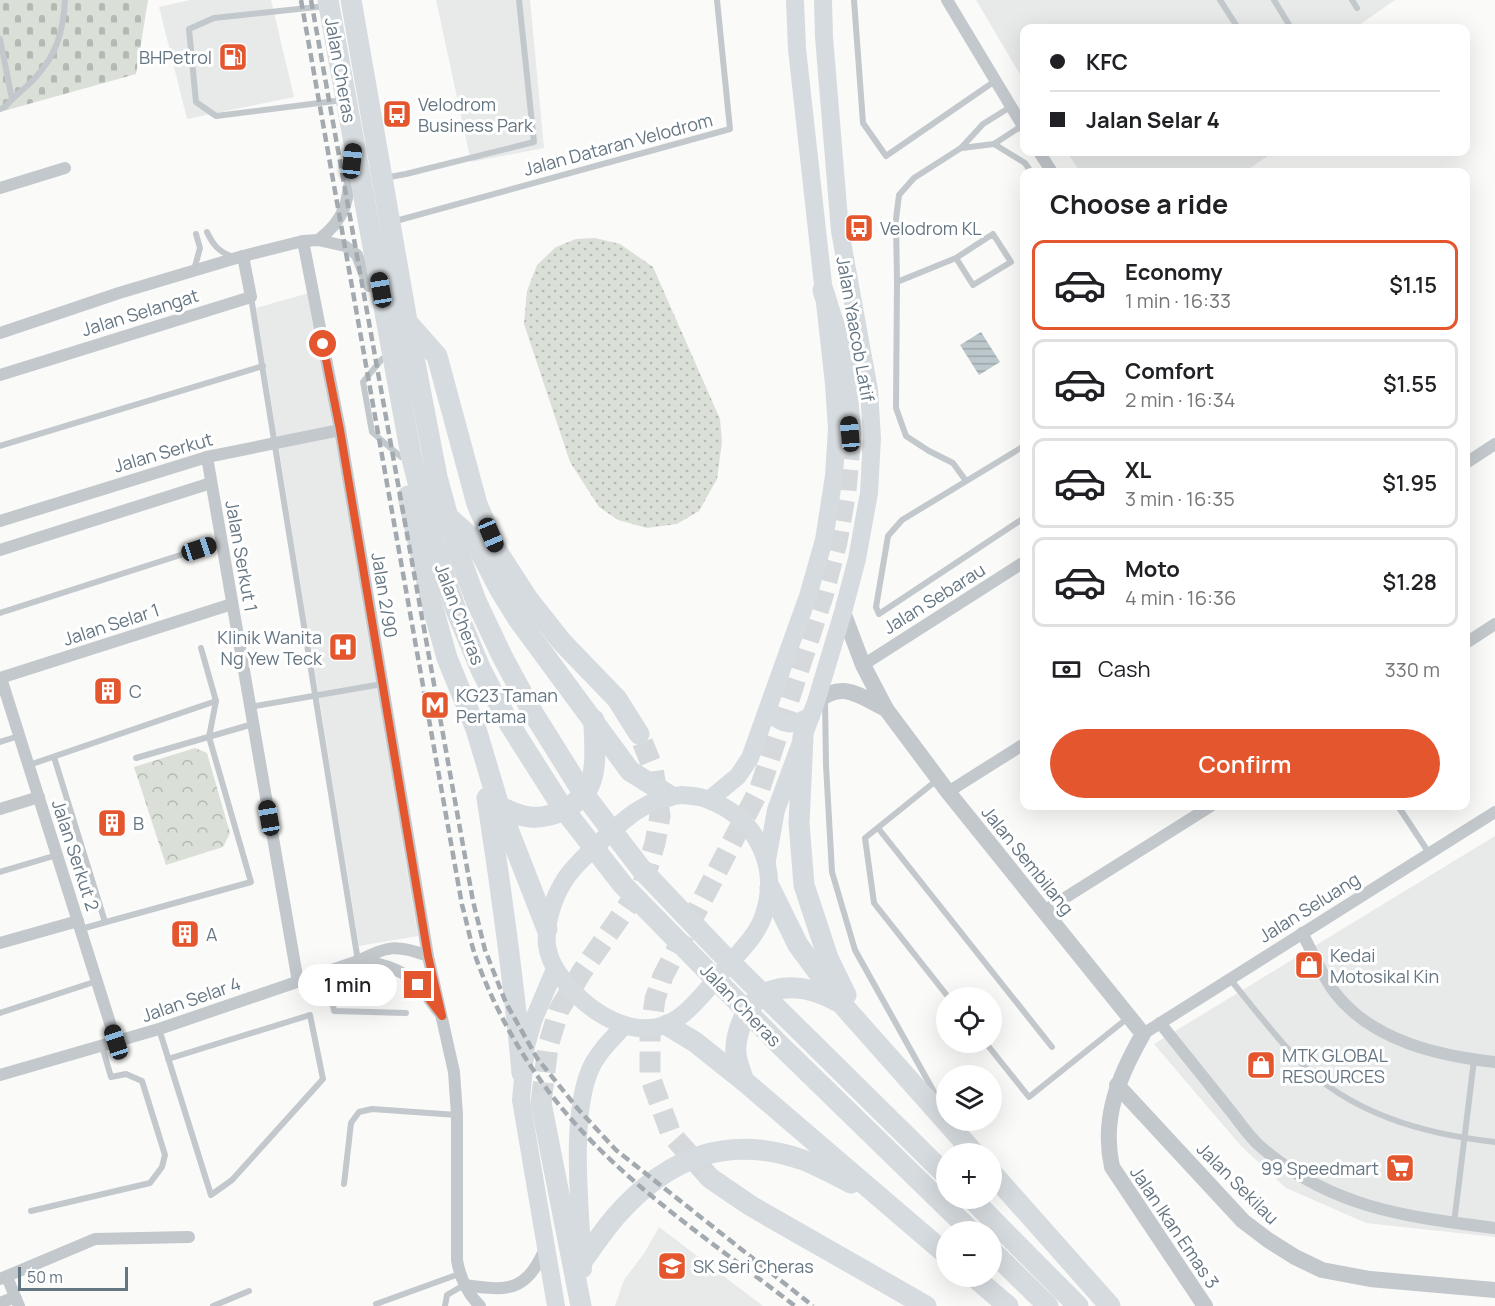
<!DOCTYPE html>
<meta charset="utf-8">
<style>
:root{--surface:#fff;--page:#f6f6f6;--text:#202124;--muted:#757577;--line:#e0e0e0;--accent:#e4572e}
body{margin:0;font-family:Manrope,sans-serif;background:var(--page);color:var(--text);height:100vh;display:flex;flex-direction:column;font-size:22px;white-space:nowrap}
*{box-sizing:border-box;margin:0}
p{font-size:20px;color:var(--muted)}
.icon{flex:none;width:33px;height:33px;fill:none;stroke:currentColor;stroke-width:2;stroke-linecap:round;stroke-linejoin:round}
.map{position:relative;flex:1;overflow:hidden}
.details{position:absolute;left:1020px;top:168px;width:450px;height:642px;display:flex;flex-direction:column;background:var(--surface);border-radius:12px;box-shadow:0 6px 24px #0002}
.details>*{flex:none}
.hud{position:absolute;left:1020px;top:24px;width:450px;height:132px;border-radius:12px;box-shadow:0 6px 24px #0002;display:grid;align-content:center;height:132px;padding:0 30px;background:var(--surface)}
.buttons{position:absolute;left:936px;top:987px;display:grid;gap:12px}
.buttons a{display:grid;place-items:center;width:66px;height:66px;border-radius:50%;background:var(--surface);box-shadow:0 6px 24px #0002;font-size:30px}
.scale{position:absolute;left:18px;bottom:15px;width:110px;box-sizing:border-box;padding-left:6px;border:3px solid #657683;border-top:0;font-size:16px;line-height:21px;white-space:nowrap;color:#657683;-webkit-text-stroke:4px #fff;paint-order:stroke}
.end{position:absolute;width:27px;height:27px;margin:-14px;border:8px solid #e4572e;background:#fff;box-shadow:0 0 0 3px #fff}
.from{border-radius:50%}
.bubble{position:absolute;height:42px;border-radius:21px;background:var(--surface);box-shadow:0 6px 24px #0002;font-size:20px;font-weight:600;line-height:42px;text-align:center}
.car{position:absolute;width:18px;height:36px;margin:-18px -9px;border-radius:8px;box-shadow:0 0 4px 2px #0007;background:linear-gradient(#222 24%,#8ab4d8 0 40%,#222 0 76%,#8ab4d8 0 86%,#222 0)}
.hud b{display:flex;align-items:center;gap:21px;height:57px;font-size:22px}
.hud b+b{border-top:2px solid var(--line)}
.hud i{width:15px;height:15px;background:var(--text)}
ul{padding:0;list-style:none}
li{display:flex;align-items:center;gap:18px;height:90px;margin:0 12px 9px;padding:0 18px;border:3px solid var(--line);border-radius:12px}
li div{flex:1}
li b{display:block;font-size:22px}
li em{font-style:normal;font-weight:600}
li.on{border-color:var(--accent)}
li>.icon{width:54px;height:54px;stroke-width:1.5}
h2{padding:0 30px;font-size:27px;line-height:72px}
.pay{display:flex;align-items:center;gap:15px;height:66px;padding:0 30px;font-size:22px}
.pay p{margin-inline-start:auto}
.primary-button{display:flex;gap:12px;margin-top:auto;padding:12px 30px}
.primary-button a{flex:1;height:69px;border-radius:36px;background:var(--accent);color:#fff;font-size:24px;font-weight:600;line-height:69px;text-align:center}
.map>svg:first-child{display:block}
</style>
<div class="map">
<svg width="1495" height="1306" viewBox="0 0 1495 1306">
<defs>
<pattern id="grass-dots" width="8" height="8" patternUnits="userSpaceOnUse" patternTransform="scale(1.5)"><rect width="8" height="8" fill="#dadfd7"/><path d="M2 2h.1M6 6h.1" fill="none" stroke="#b4b9b4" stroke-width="1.8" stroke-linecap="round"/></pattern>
<pattern id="cemetery-stones" width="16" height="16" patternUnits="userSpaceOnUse" patternTransform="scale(1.5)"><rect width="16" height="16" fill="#dadfd7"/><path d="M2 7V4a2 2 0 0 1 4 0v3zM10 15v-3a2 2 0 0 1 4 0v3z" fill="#b4b9b4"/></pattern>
<pattern id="park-crowns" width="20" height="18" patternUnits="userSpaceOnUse" patternTransform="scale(1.5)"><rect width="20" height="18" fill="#dadfd7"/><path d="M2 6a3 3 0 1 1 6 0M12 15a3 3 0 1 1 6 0" fill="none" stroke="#b4b9b4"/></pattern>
<pattern id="water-rules" width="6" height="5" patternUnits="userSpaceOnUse" patternTransform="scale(1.5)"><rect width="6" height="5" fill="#bbc7cb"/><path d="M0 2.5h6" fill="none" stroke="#9ca6aa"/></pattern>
</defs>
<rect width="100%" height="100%" fill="#fafaf8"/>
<g fill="#e8e9e9">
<path d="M190,0H271L294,97L187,119L159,7Z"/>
<path d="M436,0H530L544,148L471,162Z"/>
<path d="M976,0H1395L1355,28H1024V81Z"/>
<path d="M1067,152H1274L1244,172H1080Z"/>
<path d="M309,293L339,461L418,936L359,946L256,308Z"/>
<path d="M1495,836V1237L1366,1223L1286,1188L1241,1146L1154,1044Z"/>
<path d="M659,1227L763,1306H615L624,1280L645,1252Z"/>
</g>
<path fill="url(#grass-dots)" d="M595,238L620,244L653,267L720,419L722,442L717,479L699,511L677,524L647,528L618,520L599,507L570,462L524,324L527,291L537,265L556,247L576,239Z"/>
<path fill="url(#cemetery-stones)" d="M0,0H148L136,74L0,112Z"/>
<path fill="url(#park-crowns)" d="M195,748L207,753L230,833L223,847L166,865L134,767Z"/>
<path fill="url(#water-rules)" d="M981,332L1000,362L979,375L960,345Z"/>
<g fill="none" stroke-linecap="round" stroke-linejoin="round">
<g stroke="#d5d9db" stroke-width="21" stroke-dasharray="21 10" stroke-linecap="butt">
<path d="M541,1103L548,1046L559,1010L581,973L643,884L655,843L660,816L653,768L639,734"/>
<path d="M710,1178L671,1134L650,1077V1037L655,999L663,976L760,788L823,596L837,542L846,491L851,434"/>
</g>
<g stroke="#c3c8cc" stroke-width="6">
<path d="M854,0L863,123L886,156L995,81"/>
<path d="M1220,0L1238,28"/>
<path d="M1274,0L1291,28"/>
<path d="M1352,0L1357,8"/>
<path d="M326,6L214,18L189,29L196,102L216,116L343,100"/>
<path d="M0,39L12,99"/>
<path d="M0,109L5,107C14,96 26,88 35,78C57,54 63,32 65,0"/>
<path d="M994,144L1025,163L1031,172"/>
<path d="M962,148L994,144L1023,125"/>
<path d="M384,178L406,174L534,142L519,0"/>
<path d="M392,222L730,129L717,0"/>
<path d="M207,232C213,245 219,252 233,257"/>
<path d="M956,258L973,285L1011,262L993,234L956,258L897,282L896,408L906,436L929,451L953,463L966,481"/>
<path d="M194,270L200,248L196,234"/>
<path d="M897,282L896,219L899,195L914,178L961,148L983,124L1012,106"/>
<path d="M251,297L358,961"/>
<path d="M382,359L363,382L372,432L401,457"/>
<path d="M0,446L263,366"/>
<path d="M1024,446L902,520L888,536L876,607L879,614L1024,518"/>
<path d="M0,613L221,542"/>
<path d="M825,699L826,765L832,872L855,950L938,1099"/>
<path d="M250,707L382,684"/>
<path d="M0,742L19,736"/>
<path d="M54,757L105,922"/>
<path d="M136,758L253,724"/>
<path d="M29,765L216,701"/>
<path d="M937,780L865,838L874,903L949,998"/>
<path d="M1398,806L1429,853"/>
<path d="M878,828L1052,1047"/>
<path d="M0,872L57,855"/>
<path d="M81,929L251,882L209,737L216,701L201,648"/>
<path d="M327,972L334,1011L406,1013"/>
<path d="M1230,979C1252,1006 1274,1035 1298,1060C1350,1114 1424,1134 1495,1142"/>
<path d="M0,1013L97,981"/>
<path d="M159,1029L211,1195L232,1180L323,1079L310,1015L168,1059"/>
<path d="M985,1042L1029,1097L1129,1017"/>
<path d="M344,1184L351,1123L359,1112L372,1109L457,1115"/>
<path d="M31,1211L150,1183L162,1167L165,1155L142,1081L126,1074L111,1077L102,1046"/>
<path d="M1454,1223L1474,1060"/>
<path d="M376,1304L459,1274"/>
<path d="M213,1306L249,1291"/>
<path d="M445,1306L447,1295L464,1285"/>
</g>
<g stroke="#c3c8cc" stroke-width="12">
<path d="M947,0L1024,128"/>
<path d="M1039,152L1052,172"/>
<path d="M0,188L65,168"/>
<path d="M318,240C347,219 348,199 352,165"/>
<path d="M303,241L340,430L428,956L454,1072L457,1115V1260C460,1278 467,1293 480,1306"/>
<path d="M0,333L119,293L243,256L303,241L318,240L345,246L357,255L369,286"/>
<path d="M0,375L251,297L243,256"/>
<path d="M207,457L298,982"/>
<path d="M1466,463L1495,444"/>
<path d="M0,521L207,457L340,430"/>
<path d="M0,550L211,483"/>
<path d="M1466,643L1495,624"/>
<path d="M863,665L1024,562"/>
<path d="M0,678L232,604"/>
<path d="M1,678L116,1042"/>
<path d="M948,792L1024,744"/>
<path d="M0,809L39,797"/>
<path d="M1044,911L1211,806"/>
<path d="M1302,933C1313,953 1322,976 1336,994C1373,1041 1439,1056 1495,1062"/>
<path d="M0,943L78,921"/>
<path d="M359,961C381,963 403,969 419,986C426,994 432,1004 439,1012"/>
<path d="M1160,1023C1183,1052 1206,1080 1229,1109C1239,1121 1249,1137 1261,1147C1331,1208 1407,1217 1495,1228"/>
<path d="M1143,1034L1495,812"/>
<path d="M0,1075L159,1029L358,961C387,946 396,944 428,956"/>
<path d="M7,1277L19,1306"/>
<path d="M0,1279L95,1239L189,1237"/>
<path d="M464,1285C508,1291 525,1293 545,1249"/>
<path d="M0,1303L15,1297"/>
</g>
<g stroke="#c3c8cc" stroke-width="16">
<path d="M843,612L863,665L886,709L948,792L1143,1034C1119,1076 1101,1118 1112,1167L1205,1306"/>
<path d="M816,702C844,680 859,696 886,709"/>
<path d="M1117,1085L1243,1221L1268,1240L1295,1257L1322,1270L1370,1279L1495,1290"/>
</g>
<g stroke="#d6dbdf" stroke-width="18">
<path d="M768,712C785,726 791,727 811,716"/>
<path d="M682,795C690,796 700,796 709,800C756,818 780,866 764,914C757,937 737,954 722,972C709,987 697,1003 682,1015C645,1045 598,1019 570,988C560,977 549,962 547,945C545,923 553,899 564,881C572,868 584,857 595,847C620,823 645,797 682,795Z"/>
<path d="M709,800L738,776L750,758L808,596L824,540L834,476L837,428L834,384L797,49L795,0"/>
<path d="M767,860L776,810L816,702L843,612L857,559L869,493L872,438L869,390L840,231L824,37L823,0"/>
<path d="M555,969L533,1021L526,1046L521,1100L556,1306"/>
<path d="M583,1269C581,1214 569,1119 590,1070C597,1053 612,1039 624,1026"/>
</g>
<g stroke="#d6dbdf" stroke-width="21">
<path d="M328,0L411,455L434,545L456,610L481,670L510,725L562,807L623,885L780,1045L972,1232"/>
<path d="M351,0L407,321L437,477L456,546L476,601L502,656L530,708L583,793L642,870L718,950L946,1175"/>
<path d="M823,290L844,357L851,434"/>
<path d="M407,322L437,356L477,504L497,551L528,599L562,642L617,699L639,734"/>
<path d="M408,496L431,601L447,658L476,729L499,806L547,929"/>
<path d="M449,518L474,540L500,590L518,619L630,771L670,796"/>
<path d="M803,737L799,823L804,885L828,958L846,995"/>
<path d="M487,798C501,889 514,981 522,1073"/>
<path d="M499,806C509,811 518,816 530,817C552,819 579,806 589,786C598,767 594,741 594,720"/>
<path d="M770,888L798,945L840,1002L975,1154"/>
<path d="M667,1025L695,1042L744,1081L946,1254"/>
<path d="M744,1081C741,1073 737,1063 736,1054C735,1044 738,1032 742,1022C759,979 803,982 837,1001"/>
<path d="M541,1103L581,1306"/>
<path d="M992,1173L1110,1306"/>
<path d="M710,1178L751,1206L926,1306"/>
<path d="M971,1198L1078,1306"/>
<path d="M992,1251L1048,1306"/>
<path d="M583,1260C594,1245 604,1230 616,1216C669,1156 729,1133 806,1161C821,1167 837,1176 851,1183"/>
<path d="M973,1276L1008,1306"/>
</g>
<g stroke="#a2aab0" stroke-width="4.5" stroke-dasharray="9 4.5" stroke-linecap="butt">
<path d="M301,0L462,905C467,922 470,941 476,958C497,1016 530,1072 571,1119C635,1192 719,1247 795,1306"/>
<path d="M311,0L473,901L485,950L506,1003L537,1058L578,1109L616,1150L813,1306"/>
</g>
</g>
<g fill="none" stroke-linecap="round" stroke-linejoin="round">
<path stroke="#e4572e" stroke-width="8" d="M323,344L340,430L428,956L442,1016L418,985"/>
</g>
<defs>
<g id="fuel-square" transform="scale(1.5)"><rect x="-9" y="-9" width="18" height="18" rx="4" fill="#e4572e" stroke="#fff"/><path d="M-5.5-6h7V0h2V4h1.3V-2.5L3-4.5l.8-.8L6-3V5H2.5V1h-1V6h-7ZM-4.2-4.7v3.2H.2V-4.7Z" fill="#fff"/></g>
<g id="bus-square" transform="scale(1.5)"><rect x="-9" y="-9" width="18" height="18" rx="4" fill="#e4572e" stroke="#fff"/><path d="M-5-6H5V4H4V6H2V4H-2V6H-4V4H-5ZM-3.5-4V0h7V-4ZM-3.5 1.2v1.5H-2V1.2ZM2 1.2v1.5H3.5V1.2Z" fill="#fff"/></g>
<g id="hospital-square" transform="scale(1.5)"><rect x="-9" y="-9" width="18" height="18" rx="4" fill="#e4572e" stroke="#fff"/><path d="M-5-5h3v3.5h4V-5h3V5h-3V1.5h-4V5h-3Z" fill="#fff"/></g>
<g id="building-square" transform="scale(1.5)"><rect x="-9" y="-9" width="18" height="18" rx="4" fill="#e4572e" stroke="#fff"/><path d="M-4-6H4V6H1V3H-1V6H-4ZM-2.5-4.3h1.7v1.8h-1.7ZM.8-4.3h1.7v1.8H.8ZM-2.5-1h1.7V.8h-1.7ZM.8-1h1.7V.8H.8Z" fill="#fff"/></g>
<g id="metro-square" transform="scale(1.5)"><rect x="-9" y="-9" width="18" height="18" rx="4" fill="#e4572e" stroke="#fff"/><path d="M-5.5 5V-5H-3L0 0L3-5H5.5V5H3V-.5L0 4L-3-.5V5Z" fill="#fff"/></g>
<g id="shop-square" transform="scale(1.5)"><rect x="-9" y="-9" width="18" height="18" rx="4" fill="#e4572e" stroke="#fff"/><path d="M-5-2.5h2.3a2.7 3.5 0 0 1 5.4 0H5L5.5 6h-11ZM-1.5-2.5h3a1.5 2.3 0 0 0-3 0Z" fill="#fff"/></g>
<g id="supermarket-square" transform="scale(1.5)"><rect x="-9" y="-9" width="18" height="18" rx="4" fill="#e4572e" stroke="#fff"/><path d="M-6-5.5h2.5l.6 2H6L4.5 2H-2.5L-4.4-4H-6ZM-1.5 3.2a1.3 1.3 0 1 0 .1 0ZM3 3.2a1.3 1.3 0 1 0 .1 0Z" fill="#fff"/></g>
<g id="school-square" transform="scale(1.5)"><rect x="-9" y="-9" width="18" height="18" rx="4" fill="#e4572e" stroke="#fff"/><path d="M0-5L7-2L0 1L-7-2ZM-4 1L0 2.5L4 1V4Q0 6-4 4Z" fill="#fff"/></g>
</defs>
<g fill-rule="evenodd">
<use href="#fuel-square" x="233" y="57"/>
<use href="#bus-square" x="397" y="114"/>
<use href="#bus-square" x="859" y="228"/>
<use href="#hospital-square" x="343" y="647"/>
<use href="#building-square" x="108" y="691"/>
<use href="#metro-square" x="435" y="705"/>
<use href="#building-square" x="112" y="823"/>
<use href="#building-square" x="185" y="934"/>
<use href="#shop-square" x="1309" y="965"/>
<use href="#shop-square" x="1261" y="1065"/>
<use href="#supermarket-square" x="1400" y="1168"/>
<use href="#school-square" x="672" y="1266"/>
</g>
<g text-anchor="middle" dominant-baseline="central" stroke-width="6" stroke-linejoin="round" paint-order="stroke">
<g font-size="18" fill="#657683" stroke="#fff" text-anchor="start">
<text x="212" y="57" text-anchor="end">BHPetrol</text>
<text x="418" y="104">Velodrom<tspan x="418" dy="21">Business Park</tspan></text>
<text x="880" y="228">Velodrom KL</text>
<text x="322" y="637" text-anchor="end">Klinik Wanita<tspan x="322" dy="21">Ng Yew Teck</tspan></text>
<text x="129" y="691">C</text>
<text x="456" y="695">KG23 Taman<tspan x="456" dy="21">Pertama</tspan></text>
<text x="133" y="823">B</text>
<text x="206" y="934">A</text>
<text x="1330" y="955">Kedai<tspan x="1330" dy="21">Motosikal Kin</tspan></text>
<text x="1282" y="1055">MTK GLOBAL<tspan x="1282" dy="21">RESOURCES</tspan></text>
<text x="1379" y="1168" text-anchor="end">99 Speedmart</text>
<text x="693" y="1266">SK Seri Cheras</text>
</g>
<g font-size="18" fill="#657683" stroke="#fff">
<text transform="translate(341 70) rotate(80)">Jalan Cheras</text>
<text transform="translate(618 144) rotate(-15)">Jalan Dataran Velodrom</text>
<text transform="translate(140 312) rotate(-17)">Jalan Selangat</text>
<text transform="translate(856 329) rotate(80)">Jalan Yaacob Latif</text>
<text transform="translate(163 452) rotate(-16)">Jalan Serkut</text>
<text transform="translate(242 556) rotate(80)">Jalan Serkut 1</text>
<text transform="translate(385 595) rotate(81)">Jalan 2/90</text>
<text transform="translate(934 598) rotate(-32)">Jalan Sebarau</text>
<text transform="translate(460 614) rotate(69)">Jalan Cheras</text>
<text transform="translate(111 624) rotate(-18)">Jalan Selar 1</text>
<text transform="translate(76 855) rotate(72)">Jalan Serkut 2</text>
<text transform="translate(1028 860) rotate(51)">Jalan Sembilang</text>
<text transform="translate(1309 907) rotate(-32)">Jalan Seluang</text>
<text transform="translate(191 999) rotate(-19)">Jalan Selar 4</text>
<text transform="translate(741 1005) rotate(46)">Jalan Cheras</text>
<text transform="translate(1238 1183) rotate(45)">Jalan Sekilau</text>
<text transform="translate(1175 1227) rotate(56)">Jalan Ikan Emas 3</text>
</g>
</g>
</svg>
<div class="buttons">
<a><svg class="icon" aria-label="locate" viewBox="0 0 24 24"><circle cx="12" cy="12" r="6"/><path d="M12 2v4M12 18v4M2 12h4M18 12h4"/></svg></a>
<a><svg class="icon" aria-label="layers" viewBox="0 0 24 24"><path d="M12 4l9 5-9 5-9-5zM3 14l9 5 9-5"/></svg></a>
<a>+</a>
<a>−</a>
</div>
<div class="scale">50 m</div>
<i class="end from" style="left:323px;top:344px"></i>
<i class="end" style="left:418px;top:985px"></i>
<div class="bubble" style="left:298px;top:964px;width:99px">1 min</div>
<i class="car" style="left:352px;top:161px;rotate:6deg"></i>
<i class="car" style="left:381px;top:290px;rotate:350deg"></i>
<i class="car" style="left:850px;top:434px;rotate:355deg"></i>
<i class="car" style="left:491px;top:535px;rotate:157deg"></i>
<i class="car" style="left:199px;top:549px;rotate:72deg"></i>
<i class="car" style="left:269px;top:818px;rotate:350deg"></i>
<i class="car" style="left:116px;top:1042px;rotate:342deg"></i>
<div class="hud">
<b><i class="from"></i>KFC</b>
<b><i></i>Jalan Selar 4</b>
</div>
<section class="details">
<h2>Choose a ride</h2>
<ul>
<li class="on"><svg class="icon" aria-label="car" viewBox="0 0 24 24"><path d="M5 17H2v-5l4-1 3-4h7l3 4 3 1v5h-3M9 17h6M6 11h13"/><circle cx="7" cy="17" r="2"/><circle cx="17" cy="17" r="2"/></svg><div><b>Economy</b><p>1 min · 16:33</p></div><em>$1.15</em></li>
<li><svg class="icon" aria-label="car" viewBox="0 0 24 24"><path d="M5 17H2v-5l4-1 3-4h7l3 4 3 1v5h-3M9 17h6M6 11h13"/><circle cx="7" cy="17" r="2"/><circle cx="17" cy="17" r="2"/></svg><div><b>Comfort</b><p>2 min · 16:34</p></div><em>$1.55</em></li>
<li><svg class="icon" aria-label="car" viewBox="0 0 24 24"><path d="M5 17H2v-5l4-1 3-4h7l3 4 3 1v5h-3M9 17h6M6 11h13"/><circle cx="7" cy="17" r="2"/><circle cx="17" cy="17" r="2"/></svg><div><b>XL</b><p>3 min · 16:35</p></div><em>$1.95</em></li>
<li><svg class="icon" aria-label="car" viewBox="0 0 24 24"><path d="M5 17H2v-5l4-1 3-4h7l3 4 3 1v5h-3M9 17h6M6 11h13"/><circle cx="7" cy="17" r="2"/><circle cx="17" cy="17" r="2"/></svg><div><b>Moto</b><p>4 min · 16:36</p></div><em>$1.28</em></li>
</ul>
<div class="pay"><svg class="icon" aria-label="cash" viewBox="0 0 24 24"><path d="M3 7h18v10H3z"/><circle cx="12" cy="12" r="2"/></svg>Cash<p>330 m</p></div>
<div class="primary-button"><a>Confirm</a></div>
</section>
</div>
